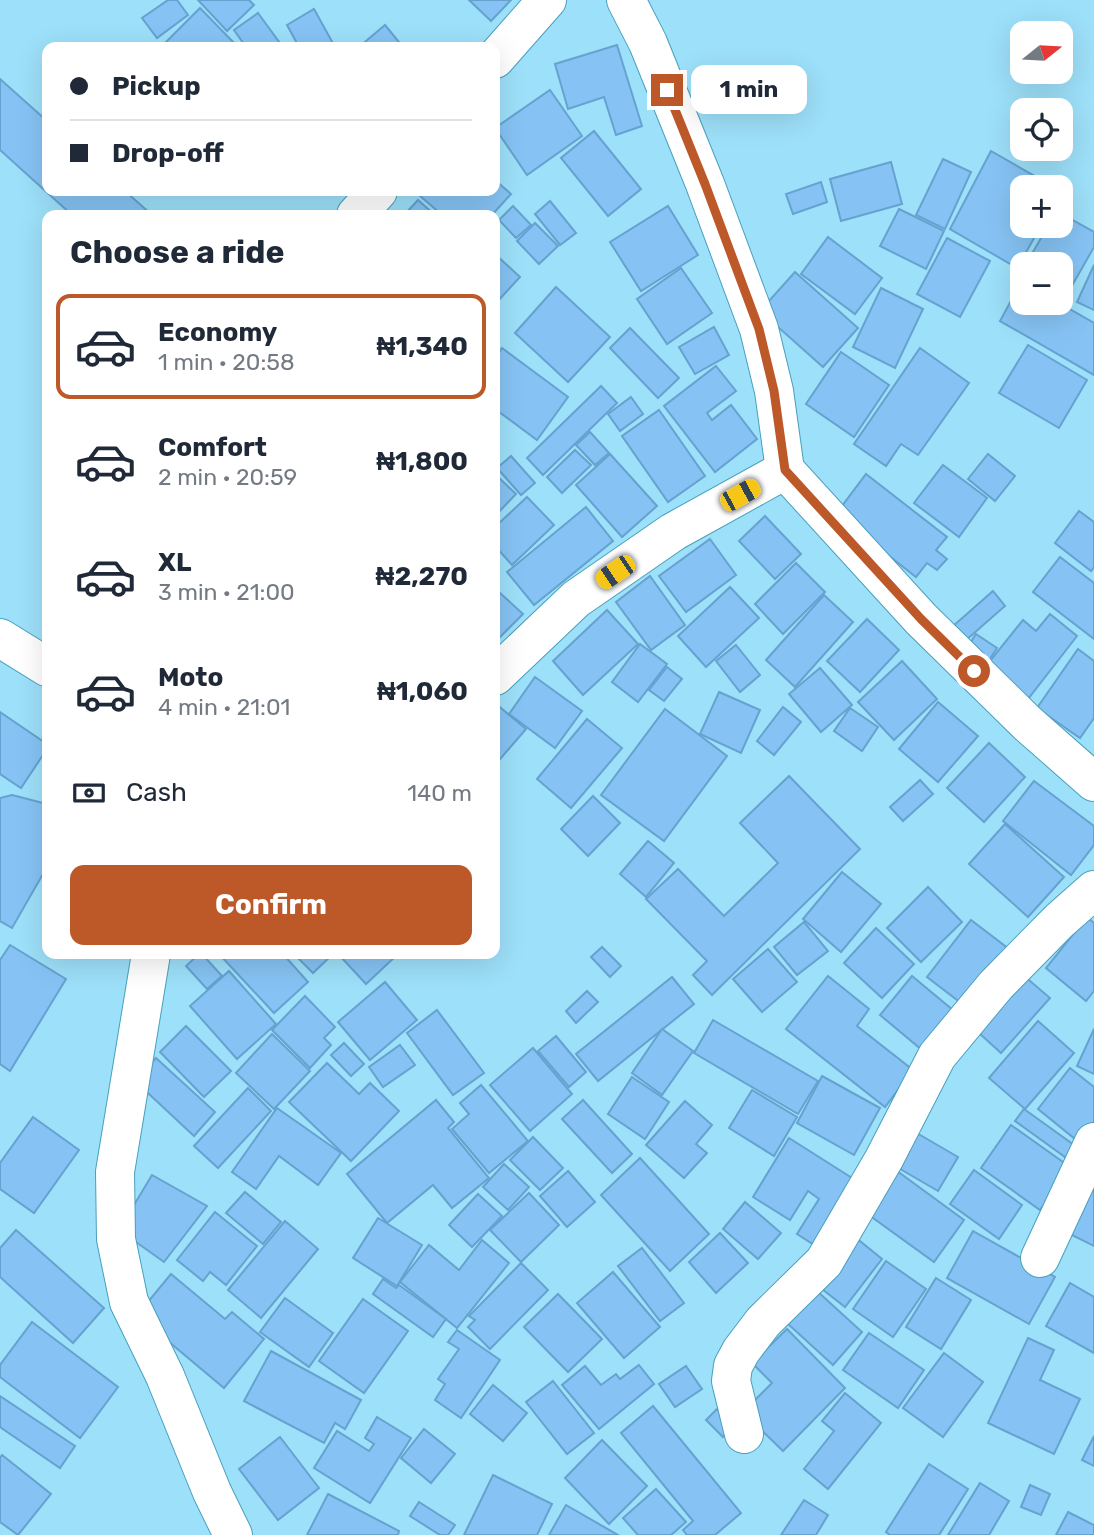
<!DOCTYPE html>
<meta charset="utf-8">
<style>
:root{--surface:#fff;--page:#f6f6f7;--text:#1f2937;--muted:#747a83;--line:#e0e1e3;--accent:#bd5829}
body{margin:0;font-family:Rubik,sans-serif;background:var(--page);color:var(--text);height:100vh;display:flex;flex-direction:column;font-size:26px;white-space:nowrap}
*{box-sizing:border-box;margin:0}
p{font-size:23px;color:var(--muted)}
.icon{flex:none;width:38px;height:38px;fill:none;stroke:currentColor;stroke-width:2;stroke-linecap:round;stroke-linejoin:round}
.map{position:relative;flex:1;overflow:hidden}
.details{position:absolute;left:42px;top:210px;width:458px;height:749px;display:flex;flex-direction:column;background:var(--surface);border-radius:14px;box-shadow:0 7px 28px #0002}
.details>*{flex:none}
.hud{position:absolute;left:42px;top:42px;width:458px;height:154px;border-radius:14px;box-shadow:0 7px 28px #0002;display:grid;align-content:center;height:154px;padding:0 28px;background:var(--surface)}
.needle{width:46px;rotate:72deg}
.buttons{position:absolute;left:1010px;top:21px;display:grid;gap:14px}
.buttons a{display:grid;place-items:center;width:63px;height:63px;border-radius:14px;background:var(--surface);box-shadow:0 7px 28px #0002;font-size:35px}
.end{position:absolute;width:32px;height:32px;margin:-16px;border:9px solid #bd5829;background:#fff;box-shadow:0 0 0 4px #fff}
.from{border-radius:50%}
.bubble{position:absolute;height:49px;border-radius:14px;background:var(--surface);box-shadow:0 7px 28px #0002;font-size:23px;font-weight:700;line-height:49px;text-align:center}
.car{position:absolute;width:21px;height:42px;margin:-21px -10px;border-radius:9px;box-shadow:0 0 5px 2px #0007;background:linear-gradient(#f5c518 24%,#345 0 40%,#f5c518 0 76%,#345 0 86%,#f5c518 0)}
.hud b{display:flex;align-items:center;gap:24px;height:66px;font-size:26px}
.hud b+b{border-top:2px solid var(--line)}
.hud i{width:18px;height:18px;background:var(--text)}
ul{padding:0;list-style:none}
li{display:flex;align-items:center;gap:21px;height:105px;margin:0 14px 10px;padding:0 14px;border:4px solid transparent;border-radius:14px}
li div{flex:1}
li b{display:block;font-size:26px}
li em{font-style:normal;font-weight:700}
li.on{border-color:var(--accent)}
li>.icon{width:63px;height:63px;stroke-width:1.5}
h2{padding:0 28px;font-size:32px;line-height:84px}
.pay{display:flex;align-items:center;gap:18px;height:77px;padding:0 28px;font-size:26px}
.pay p{margin-inline-start:auto}
.action{display:flex;gap:14px;margin-top:auto;padding:14px 28px}
.action a{flex:1;height:80px;border-radius:14px;background:var(--accent);color:#fff;font-size:28px;font-weight:700;line-height:80px;text-align:center}
.map>svg:first-child{display:block}
</style>
<div class="map">
<svg width="1094" height="1535" viewBox="0 0 1094 1535">
<rect width="100%" height="100%" fill="#9de0f9"/>
<g fill="#86c3f4" stroke="#65a2d0" stroke-width="2">
<path d="M168,0H177L188,15L157,38L142,18Z"/>
<path d="M198,0H249L254,5L227,31Z"/>
<path d="M469,0H511L491,21Z"/>
<path d="M200,8L238,47H161Z"/>
<path d="M314,9L335,47H299L287,25Z"/>
<path d="M258,13L282,46L281,47H246L234,30Z"/>
<path d="M385,25L403,47H359Z"/>
<path d="M617,45L642,126L616,135L604,97L568,109L555,64Z"/>
<path d="M0,79L47,121V191H125L152,215H72L0,150Z"/>
<path d="M550,90L582,136L527,175L495,128Z"/>
<path d="M594,131L641,189L608,216L561,158Z"/>
<path d="M991,151L1054,187H1022V226H1041L1017,268L950,229Z"/>
<path d="M943,159L971,172L945,229L916,215Z"/>
<path d="M891,162L902,204L841,221L830,179Z"/>
<path d="M495,180L511,194L492,215H442L419,195L423,191H495Z"/>
<path d="M821,182L827,202L793,214L786,194Z"/>
<path d="M418,200L435,215H406L405,214Z"/>
<path d="M550,201L576,233L560,245L535,214Z"/>
<path d="M513,206L531,225L516,238L499,220Z"/>
<path d="M668,206L698,255L641,291L610,242Z"/>
<path d="M899,209L944,231L926,269L880,246Z"/>
<path d="M1060,213L1094,232V247L1069,291L1060,287V264H1026L1048,226H1060Z"/>
<path d="M535,223L558,246L539,264L517,241Z"/>
<path d="M828,237L882,278L855,314L801,274Z"/>
<path d="M947,238L990,261L960,317L917,294Z"/>
<path d="M495,254L520,277L497,302L495,300Z"/>
<path d="M1094,265V310L1077,302Z"/>
<path d="M681,268L712,313L667,344L637,299Z"/>
<path d="M795,272L858,328L823,367L760,311Z"/>
<path d="M1021,282L1022,303H1059L1094,323V375L1000,321Z"/>
<path d="M556,287L610,337L568,382L515,333Z"/>
<path d="M881,288L923,309L895,368L853,347Z"/>
<path d="M714,327L729,355L695,374L679,347Z"/>
<path d="M630,328L679,378L658,398L610,348Z"/>
<path d="M1028,345L1087,380L1059,428L999,393Z"/>
<path d="M502,348L568,397L537,440L495,409V358Z"/>
<path d="M920,348L969,383L918,455L901,444L886,466L854,444Z"/>
<path d="M841,352L889,385L854,437L806,404Z"/>
<path d="M716,366L736,391L707,413L712,420L731,405L757,439L715,472L664,406Z"/>
<path d="M601,386L617,403L543,475L527,458Z"/>
<path d="M631,397L643,414L620,431L608,414Z"/>
<path d="M659,410L705,476L668,502L622,436Z"/>
<path d="M590,432L609,453L595,465L576,445Z"/>
<path d="M575,450L591,465L562,493L547,477Z"/>
<path d="M610,454L657,506L622,537L576,485Z"/>
<path d="M988,454L1015,476L995,501L968,479Z"/>
<path d="M511,456L535,483L521,495L497,468Z"/>
<path d="M943,465L987,498L959,537L914,503Z"/>
<path d="M495,474L516,494L495,516Z"/>
<path d="M866,474L947,537L936,550L947,559L937,570L927,563L916,577L836,514Z"/>
<path d="M527,497L554,525L512,565L495,546V527Z"/>
<path d="M586,507L613,541L534,605L507,572Z"/>
<path d="M1079,511L1094,522V567L1091,571L1055,543Z"/>
<path d="M765,516L801,554L775,579L739,541Z"/>
<path d="M710,539L736,575L686,612L659,576Z"/>
<path d="M1060,557L1094,583V639L1033,592Z"/>
<path d="M796,563L825,592L783,634L755,604Z"/>
<path d="M650,576L685,625L651,650L616,602Z"/>
<path d="M730,587L759,618L706,667L678,636Z"/>
<path d="M993,591L1005,606L957,648L944,634Z"/>
<path d="M499,592L523,614L495,642V596Z"/>
<path d="M824,595L853,622L795,687L766,660Z"/>
<path d="M607,610L638,644L583,695L553,661Z"/>
<path d="M1050,614L1077,636L1028,699L986,666L1023,620L1036,631Z"/>
<path d="M867,619L899,650L860,692L827,661Z"/>
<path d="M976,634L997,648L986,665L965,651Z"/>
<path d="M640,644L667,664L638,702L612,682Z"/>
<path d="M736,645L760,675L740,692L716,661Z"/>
<path d="M1078,649L1094,661V718L1080,738L1037,708Z"/>
<path d="M902,661L937,699L894,740L858,702Z"/>
<path d="M667,667L682,679L664,701L649,690Z"/>
<path d="M820,668L852,705L821,732L789,694Z"/>
<path d="M535,677L582,711L555,748L509,714Z"/>
<path d="M719,692L760,710L741,753L700,734Z"/>
<path d="M938,702L978,736L938,782L899,749Z"/>
<path d="M495,703L526,729L495,765Z"/>
<path d="M783,707L801,722L774,755L757,741Z"/>
<path d="M850,708L878,727L862,751L834,731Z"/>
<path d="M665,709L727,756L664,841L601,795Z"/>
<path d="M0,712L47,744V749L21,788L0,774Z"/>
<path d="M587,719L622,748L571,808L537,779Z"/>
<path d="M989,743L1025,777L984,822L947,788Z"/>
<path d="M789,776L860,849L712,995L693,975L707,961L646,899L678,869L724,916L778,863L740,823Z"/>
<path d="M920,780L933,794L903,821L890,807Z"/>
<path d="M1034,781L1094,826V845L1071,875L1003,821Z"/>
<path d="M12,795L47,804V867L12,928L0,921V798Z"/>
<path d="M593,796L620,823L588,856L561,829Z"/>
<path d="M1005,824L1064,877L1028,917L969,864Z"/>
<path d="M648,841L674,863L646,897L620,874Z"/>
<path d="M842,872L881,904L841,952L803,919Z"/>
<path d="M928,887L962,922L921,962L887,928Z"/>
<path d="M1087,917L1094,923V991L1086,1001L1046,968Z"/>
<path d="M971,920L1009,949L965,1006L927,977Z"/>
<path d="M804,922L828,951L797,975L774,947Z"/>
<path d="M876,928L914,964L882,998L844,963Z"/>
<path d="M10,945L66,979L10,1071L0,1064V960Z"/>
<path d="M602,947L621,966L610,977L591,957Z"/>
<path d="M768,949L797,982L762,1012L733,979Z"/>
<path d="M199,954H202L222,976L207,989L186,966Z"/>
<path d="M219,954H283L308,982L274,1013Z"/>
<path d="M294,954H333L313,973Z"/>
<path d="M342,954H398L366,984L340,956Z"/>
<path d="M1016,969L1050,998L1001,1053L968,1023Z"/>
<path d="M229,971L276,1024L237,1059L190,1006Z"/>
<path d="M828,976L869,1009L857,1026L913,1070L885,1107L786,1029Z"/>
<path d="M912,976L954,1011L922,1050L880,1015Z"/>
<path d="M672,977L694,1004L598,1081L576,1054Z"/>
<path d="M385,982L417,1020L370,1060L338,1022Z"/>
<path d="M587,991L598,1002L576,1023L566,1011Z"/>
<path d="M305,996L335,1027L324,1038L331,1045L310,1068L272,1030Z"/>
<path d="M437,1010L484,1073L453,1095L407,1033Z"/>
<path d="M713,1020L818,1081L798,1114L694,1053Z"/>
<path d="M1038,1021L1074,1053L1025,1109L989,1078Z"/>
<path d="M186,1026L231,1071L204,1097L160,1052Z"/>
<path d="M662,1029L693,1051L662,1095L632,1073Z"/>
<path d="M1094,1029V1074L1077,1066Z"/>
<path d="M272,1034L310,1071L274,1109L236,1073Z"/>
<path d="M556,1036L586,1072L569,1087L538,1051Z"/>
<path d="M344,1043L364,1064L351,1076L331,1055Z"/>
<path d="M400,1045L415,1065L383,1087L369,1067Z"/>
<path d="M533,1048L572,1094L530,1131L490,1085Z"/>
<path d="M156,1058L215,1112L194,1136L135,1081Z"/>
<path d="M327,1063L359,1094L370,1083L399,1111L351,1161L289,1102Z"/>
<path d="M1070,1068L1094,1087V1126L1080,1143L1038,1109Z"/>
<path d="M822,1076L880,1108L854,1155L797,1123Z"/>
<path d="M632,1077L669,1102L645,1139L608,1114Z"/>
<path d="M481,1085L528,1141L489,1173L452,1129L469,1114L460,1103Z"/>
<path d="M248,1088L271,1111L218,1168L194,1146Z"/>
<path d="M752,1090L797,1117L774,1156L729,1128Z"/>
<path d="M436,1100L454,1122L448,1128L489,1178L452,1208L433,1185L387,1223L347,1174Z"/>
<path d="M583,1100L632,1154L612,1173L562,1119Z"/>
<path d="M685,1101L712,1125L696,1144L707,1153L684,1178L646,1145Z"/>
<path d="M277,1108L341,1153L318,1185L279,1156L256,1189L232,1172Z"/>
<path d="M1024,1109L1081,1150L1072,1162L1015,1121Z"/>
<path d="M33,1117L79,1150L34,1213L0,1189V1163Z"/>
<path d="M1011,1125L1070,1167L1040,1210L981,1168Z"/>
<path d="M915,1132L958,1157L938,1191L895,1166Z"/>
<path d="M533,1137L563,1168L540,1190L510,1160Z"/>
<path d="M789,1138L860,1183L819,1248L797,1234L819,1199L808,1191L790,1220L753,1197Z"/>
<path d="M640,1158L709,1234L670,1271L601,1195Z"/>
<path d="M504,1164L529,1187L508,1210L483,1187Z"/>
<path d="M893,1168L964,1220L934,1262L862,1210Z"/>
<path d="M974,1170L1022,1205L999,1239L950,1204Z"/>
<path d="M568,1171L595,1202L567,1227L540,1196Z"/>
<path d="M152,1175L207,1206L164,1262L119,1230Z"/>
<path d="M1094,1183V1246L1068,1233Z"/>
<path d="M245,1192L281,1222L263,1244L226,1213Z"/>
<path d="M529,1193L559,1225L521,1262L490,1230Z"/>
<path d="M478,1194L502,1216L472,1247L449,1225Z"/>
<path d="M745,1202L781,1233L758,1259L723,1229Z"/>
<path d="M215,1212L257,1246L226,1285L210,1272L203,1281L177,1260Z"/>
<path d="M378,1218L422,1245L397,1286L353,1258Z"/>
<path d="M285,1221L318,1249L261,1318L228,1290Z"/>
<path d="M16,1230L104,1308L73,1343L0,1277V1248Z"/>
<path d="M973,1231L1055,1277L1029,1324L947,1278Z"/>
<path d="M720,1233L748,1263L716,1293L689,1262Z"/>
<path d="M855,1237L882,1259L845,1307L817,1285Z"/>
<path d="M482,1240L509,1263L457,1328L400,1282L429,1245L459,1270Z"/>
<path d="M642,1248L684,1303L660,1321L618,1266Z"/>
<path d="M886,1261L926,1289L893,1337L853,1309Z"/>
<path d="M521,1263L548,1290L490,1349L468,1327L475,1320L469,1316Z"/>
<path d="M613,1272L660,1327L624,1358L577,1303Z"/>
<path d="M171,1274L225,1319L232,1312L264,1339L224,1388L137,1315Z"/>
<path d="M936,1278L971,1300L941,1349L906,1327Z"/>
<path d="M383,1279L396,1288L399,1285L446,1319L433,1337L373,1294Z"/>
<path d="M1070,1283L1094,1297V1353L1046,1326Z"/>
<path d="M817,1291L862,1332L833,1365L788,1324Z"/>
<path d="M558,1294L602,1339L568,1372L524,1327Z"/>
<path d="M285,1298L333,1333L309,1367L260,1332Z"/>
<path d="M363,1299L408,1331L364,1393L319,1361Z"/>
<path d="M32,1322L118,1387L80,1438L0,1377V1365Z"/>
<path d="M787,1329L845,1388L783,1451L743,1412L772,1383L752,1363Z"/>
<path d="M457,1330L500,1360L461,1418L435,1400L445,1384L438,1379L459,1349L448,1342Z"/>
<path d="M869,1333L924,1370L898,1408L843,1370Z"/>
<path d="M1028,1338L1054,1350L1040,1380L1080,1399L1054,1454L988,1423Z"/>
<path d="M271,1351L361,1400L345,1429L335,1423L324,1443L244,1401Z"/>
<path d="M944,1353L983,1382L943,1437L903,1408Z"/>
<path d="M639,1365L654,1384L599,1429L562,1385L585,1366L601,1385L616,1374L620,1379Z"/>
<path d="M686,1366L702,1389L675,1407L659,1384Z"/>
<path d="M553,1381L594,1433L567,1454L526,1402Z"/>
<path d="M493,1385L527,1413L503,1441L470,1414Z"/>
<path d="M845,1393L881,1423L828,1489L804,1469L834,1431L822,1421Z"/>
<path d="M0,1396L75,1446L60,1468L0,1427Z"/>
<path d="M653,1406L741,1513L715,1535H687L683,1530L693,1521L621,1433Z"/>
<path d="M717,1409L734,1427L723,1437L706,1420Z"/>
<path d="M377,1417L411,1438L370,1503L314,1468L337,1431L369,1451L374,1444L365,1438Z"/>
<path d="M424,1429L455,1454L431,1483L401,1458Z"/>
<path d="M1094,1436V1466L1082,1460Z"/>
<path d="M280,1437L319,1488L278,1520L239,1469Z"/>
<path d="M602,1440L647,1486L609,1524L565,1478Z"/>
<path d="M2,1455L51,1494L18,1535L0,1522V1458Z"/>
<path d="M929,1464L968,1489L939,1535H890L886,1532Z"/>
<path d="M493,1475L552,1504L537,1535H464Z"/>
<path d="M980,1483L1009,1501L989,1535H948Z"/>
<path d="M1030,1485L1050,1494L1041,1515L1021,1507Z"/>
<path d="M656,1489L686,1522L671,1535H638L623,1518Z"/>
<path d="M328,1494L399,1531L398,1535H307Z"/>
<path d="M804,1500L828,1515L816,1535H781Z"/>
<path d="M419,1502L455,1525L448,1535H440L410,1516Z"/>
<path d="M566,1505L618,1535H549Z"/>
<path d="M1068,1512L1094,1525V1535H1056Z"/>
</g>
<g fill="none" stroke-linecap="round" stroke-linejoin="round">
<g stroke="#48a0bd" stroke-width="40">
<g id="minor">
<path d="M626,0L648,43L705,184L759,329L774,391L785,470L921,619L1027,723L1094,782"/>
<path d="M495,59L547,0"/>
<path d="M356,215L378,191"/>
<path d="M0,638L47,667"/>
<path d="M495,676L576,599L673,532L785,470"/>
<path d="M151,954L115,1172L116,1239L129,1302L165,1376L212,1492L233,1535"/>
<path d="M1040,1258L1094,1142"/>
<path d="M744,1434L731,1381L733,1366L741,1351L763,1322L824,1262L884,1159L937,1056L996,985L1059,921L1094,890"/>
</g>
</g>
<use href="#minor" stroke="#fff" stroke-width="38"/>
</g>
<g fill="none" stroke-linecap="round" stroke-linejoin="round">
<path stroke="#bd5829" stroke-width="9" d="M667,90L705,184L759,329L774,391L785,470L921,619L974,671"/>
</g>
</svg>
<div class="buttons">
<a><svg class="needle" viewBox="-14 -14 28 28"><path d="M0-13l5 13h-10z" fill="#e53935"/><path d="M0 13l5-13h-10z" fill="#747a83"/></svg></a>
<a><svg class="icon" aria-label="locate" viewBox="0 0 24 24"><circle cx="12" cy="12" r="6"/><path d="M12 2v4M12 18v4M2 12h4M18 12h4"/></svg></a>
<a>+</a>
<a>−</a>
</div>
<i class="end from" style="left:974px;top:671px"></i>
<i class="end" style="left:667px;top:90px"></i>
<div class="bubble" style="left:691px;top:65px;width:116px">1 min</div>
<i class="car" style="left:740px;top:495px;rotate:61deg"></i>
<i class="car" style="left:615px;top:572px;rotate:236deg"></i>
<div class="hud">
<b><i class="from"></i>Pickup</b>
<b><i></i>Drop-off</b>
</div>
<section class="details">
<h2>Choose a ride</h2>
<ul>
<li class="on"><svg class="icon" aria-label="car" viewBox="0 0 24 24"><path d="M5 17H2v-5l4-1 3-4h7l3 4 3 1v5h-3M9 17h6M6 11h13"/><circle cx="7" cy="17" r="2"/><circle cx="17" cy="17" r="2"/></svg><div><b>Economy</b><p>1 min · 20:58</p></div><em>₦1,340</em></li>
<li><svg class="icon" aria-label="car" viewBox="0 0 24 24"><path d="M5 17H2v-5l4-1 3-4h7l3 4 3 1v5h-3M9 17h6M6 11h13"/><circle cx="7" cy="17" r="2"/><circle cx="17" cy="17" r="2"/></svg><div><b>Comfort</b><p>2 min · 20:59</p></div><em>₦1,800</em></li>
<li><svg class="icon" aria-label="car" viewBox="0 0 24 24"><path d="M5 17H2v-5l4-1 3-4h7l3 4 3 1v5h-3M9 17h6M6 11h13"/><circle cx="7" cy="17" r="2"/><circle cx="17" cy="17" r="2"/></svg><div><b>XL</b><p>3 min · 21:00</p></div><em>₦2,270</em></li>
<li><svg class="icon" aria-label="car" viewBox="0 0 24 24"><path d="M5 17H2v-5l4-1 3-4h7l3 4 3 1v5h-3M9 17h6M6 11h13"/><circle cx="7" cy="17" r="2"/><circle cx="17" cy="17" r="2"/></svg><div><b>Moto</b><p>4 min · 21:01</p></div><em>₦1,060</em></li>
</ul>
<div class="pay"><svg class="icon" aria-label="cash" viewBox="0 0 24 24"><path d="M3 7h18v10H3z"/><circle cx="12" cy="12" r="2"/></svg>Cash<p>140 m</p></div>
<div class="action"><a>Confirm</a></div>
</section>
</div>
